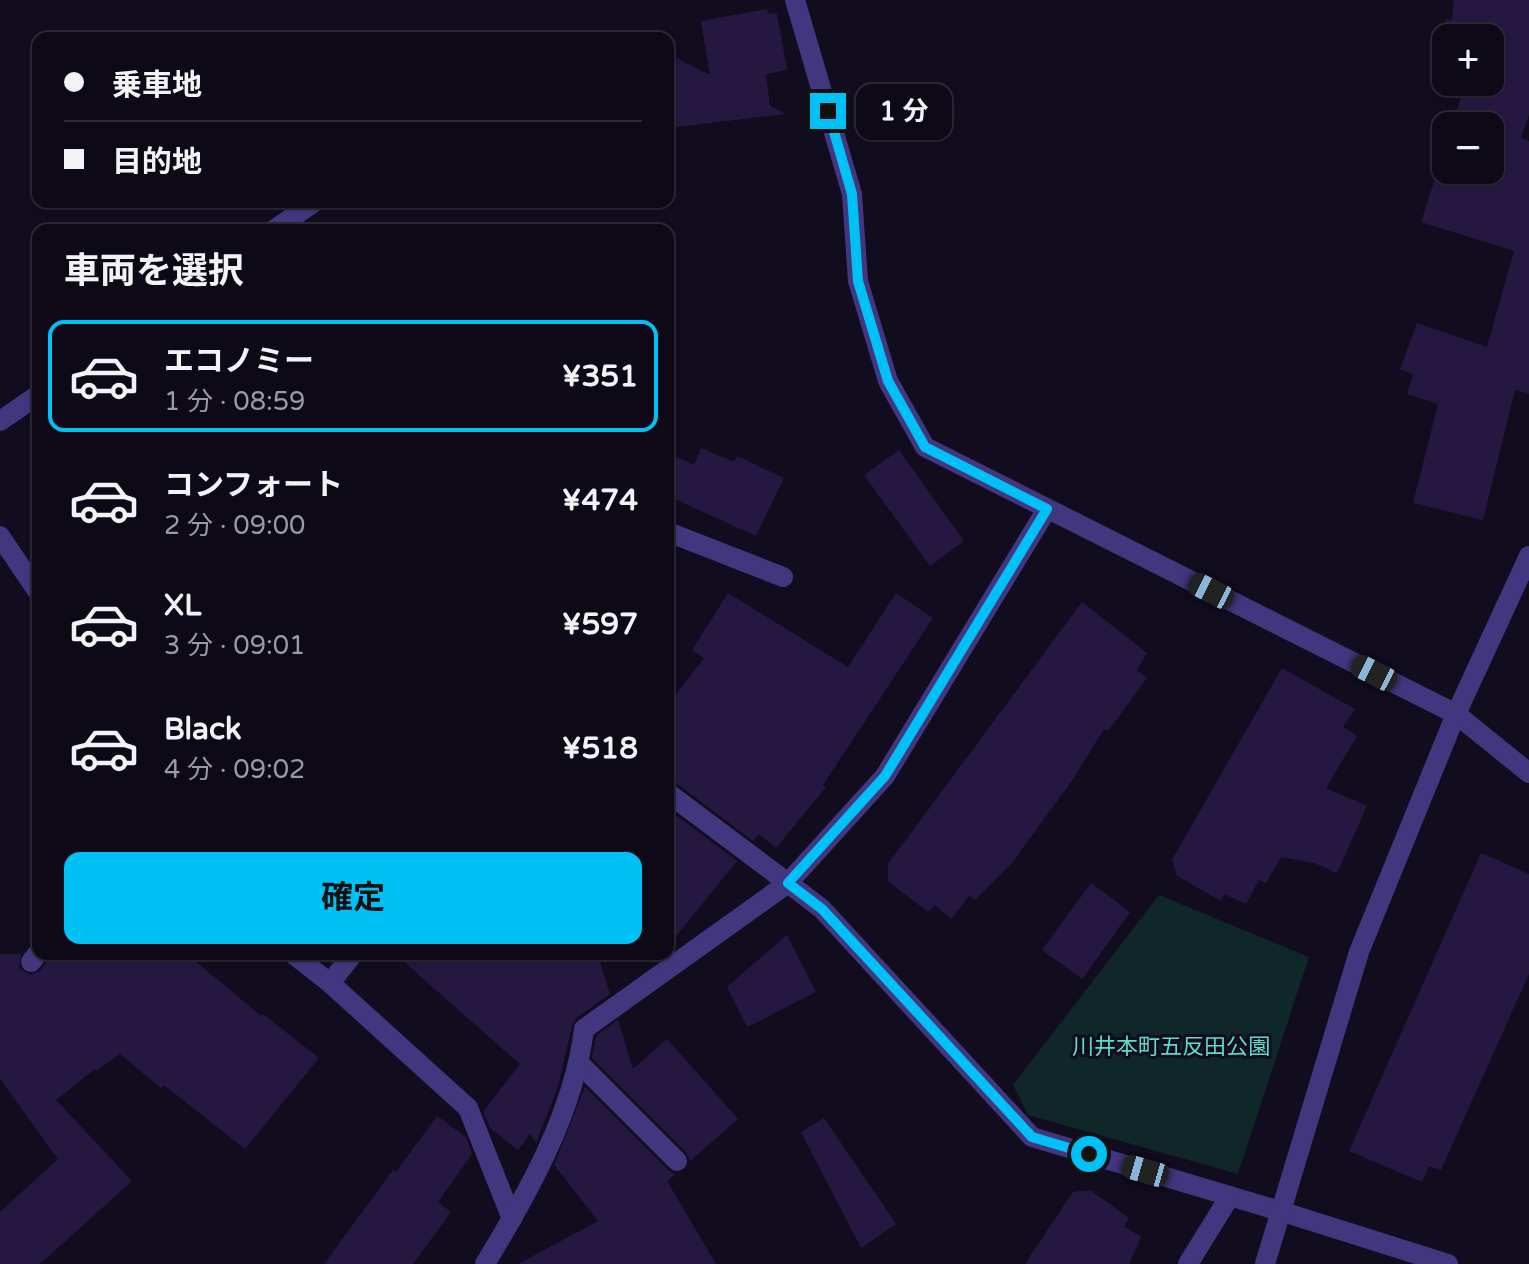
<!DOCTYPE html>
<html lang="ja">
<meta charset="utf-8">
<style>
:root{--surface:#0e0917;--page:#171220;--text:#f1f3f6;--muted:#9b9aa1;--line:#2e2a36;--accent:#00c1f6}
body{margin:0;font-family:"Varela Round","Noto Sans JP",sans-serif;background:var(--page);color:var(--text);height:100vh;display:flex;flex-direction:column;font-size:30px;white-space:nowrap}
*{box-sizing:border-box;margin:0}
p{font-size:26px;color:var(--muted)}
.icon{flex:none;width:44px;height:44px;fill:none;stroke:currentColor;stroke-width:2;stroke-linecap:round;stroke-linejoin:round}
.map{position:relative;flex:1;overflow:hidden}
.side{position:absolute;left:32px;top:224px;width:642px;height:736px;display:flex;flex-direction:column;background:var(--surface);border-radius:16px;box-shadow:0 2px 6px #0004,0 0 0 2px var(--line)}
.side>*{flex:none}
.top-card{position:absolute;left:32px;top:32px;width:642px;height:176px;border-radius:16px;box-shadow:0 2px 6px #0004,0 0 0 2px var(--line);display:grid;align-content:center;height:176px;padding:0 32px;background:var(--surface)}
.buttons{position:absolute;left:1432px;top:24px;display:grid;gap:16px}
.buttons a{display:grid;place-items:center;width:72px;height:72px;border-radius:16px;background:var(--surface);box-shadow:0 2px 6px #0004,0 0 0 2px var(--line);font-size:40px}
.end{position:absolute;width:36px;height:36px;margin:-18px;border:10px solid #00c1f6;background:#111;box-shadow:0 0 0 4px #111}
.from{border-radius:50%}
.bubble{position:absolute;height:56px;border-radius:16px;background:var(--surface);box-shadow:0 2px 6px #0004,0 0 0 2px var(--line);font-size:26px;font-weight:700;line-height:56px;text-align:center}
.car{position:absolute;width:24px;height:48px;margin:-24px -12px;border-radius:10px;box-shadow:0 0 6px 2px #0007;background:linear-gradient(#222 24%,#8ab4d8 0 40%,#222 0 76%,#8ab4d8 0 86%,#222 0)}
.top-card b{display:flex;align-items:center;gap:28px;height:76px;font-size:30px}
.top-card b+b{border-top:2px solid var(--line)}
.top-card i{width:20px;height:20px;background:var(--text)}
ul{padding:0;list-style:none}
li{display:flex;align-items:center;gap:24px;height:112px;margin:0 16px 12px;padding:0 16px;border:4px solid transparent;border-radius:16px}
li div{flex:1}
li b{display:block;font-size:30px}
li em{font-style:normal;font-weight:700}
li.on{border-color:var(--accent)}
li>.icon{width:72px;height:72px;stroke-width:1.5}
h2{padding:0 32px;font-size:36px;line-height:96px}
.action{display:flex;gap:16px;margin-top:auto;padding:16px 32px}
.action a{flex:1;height:92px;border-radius:16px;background:var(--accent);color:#111;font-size:32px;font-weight:700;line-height:92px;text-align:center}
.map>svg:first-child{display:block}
</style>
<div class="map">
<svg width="1529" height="1264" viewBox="0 0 1529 1264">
<rect width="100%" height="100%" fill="#120c1f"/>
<path fill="#0f2729" d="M1159,895L1309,957L1238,1174L1028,1115L1013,1085Z"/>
<g fill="#251840" fill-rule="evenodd">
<path d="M1454,0H1529V115L1521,138L1529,141V394L1515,390L1483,520L1413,503L1438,404L1407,394L1413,374L1400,369L1417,323L1487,347L1514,251L1421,222L1446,143V170H1490V126H1452L1464,88L1441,87L1446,19L1452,20ZM1446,38H1490V82H1446Z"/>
<path d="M767,9L768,14L777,13L787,70L766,74L770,106L786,114L668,128V54L710,75L701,21Z"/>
<path d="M701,448L734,462L737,456L784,478L756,536L668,496V453L694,465Z"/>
<path d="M899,450L964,541L930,566L864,475Z"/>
<path d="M728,593L848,667L896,593L933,618L823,785L826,787L776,848L759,834L753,841L676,783L668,780V705L704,658L692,650Z"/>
<path d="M1082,602L1147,653L1137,670L1147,678L1108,731L1104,729L1073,779L1012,863L975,900L969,896L951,919L935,905L928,912L888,881V864Z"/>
<path d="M1282,668L1355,709L1343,727L1357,736L1326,788L1367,806L1337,873L1314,863L1281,857L1266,883L1259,880L1246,904L1224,894L1221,901L1177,876L1172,860Z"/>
<path d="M668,809L737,861L668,946Z"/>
<path d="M1481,853L1529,874V974L1441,1170L1429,1166L1422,1182L1349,1151Z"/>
<path d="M1091,883L1130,912L1082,979L1042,950Z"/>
<path d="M787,935L816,992L747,1027L727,987Z"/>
<path d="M0,954H21L19,968L30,975L41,970L51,954H187L261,1016L263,1014L319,1058L245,1149L164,1085L161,1088L120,1054L96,1071L95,1069L56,1100L132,1181L40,1264H0V1212L58,1159L0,1079Z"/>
<path d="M395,954H591L601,965L610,994L576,1018L572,1026L558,1087L536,1143L530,1134L518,1150L490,1128L483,1112L520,1064Z"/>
<path d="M618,1020L633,1069L667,1039L738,1119L690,1161L686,1152L592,1058L596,1036Z"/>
<path d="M585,1087L668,1170L675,1174L667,1181L716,1264H518L598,1221L554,1165Z"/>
<path d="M437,1116L466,1137L472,1154L438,1202L451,1212L413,1264H324L393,1170L396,1172Z"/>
<path d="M824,1118L896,1224L861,1248L801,1132Z"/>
<path d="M1090,1190L1129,1218L1124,1226L1141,1237L1129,1264H1025L1073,1192Z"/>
</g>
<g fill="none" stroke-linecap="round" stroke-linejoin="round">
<g stroke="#42377e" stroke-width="20">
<path d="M668,532L783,577"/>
<path d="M788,883L822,909L1032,1137L1280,1211"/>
<path d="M31,962L38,953"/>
<path d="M330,983L353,954"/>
<path d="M580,1064L677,1161"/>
<path d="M468,1108L512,1219"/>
<path d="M1188,1264L1230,1196"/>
</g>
<g stroke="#42377e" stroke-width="20">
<path d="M795,0L852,194L858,281L888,381L925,447L1456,714L1529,773"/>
<path d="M274,230L314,202"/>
<path d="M0,421L38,395"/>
<path d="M0,536L38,592"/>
<path d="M668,793L788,883"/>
<path d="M293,954L330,983L468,1108"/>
<path d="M1280,1211L1448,1264"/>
<path d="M485,1264C528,1193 574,1112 584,1029L788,883L885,776L1047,509"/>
<path d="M1265,1264L1359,952L1456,714L1529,556"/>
</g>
</g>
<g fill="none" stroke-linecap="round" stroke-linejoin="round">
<path stroke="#00c1f6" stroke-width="10" d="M828,111L852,194L858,281L888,381L925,447L1047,509L885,776L788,883L822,909L1032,1137L1089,1154"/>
</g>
<g text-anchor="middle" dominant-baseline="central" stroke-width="6" stroke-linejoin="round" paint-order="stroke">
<g font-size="22" fill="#57dfcc" stroke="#120c1f">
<text x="1171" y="1047">川井本町五反田公園</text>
</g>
</g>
</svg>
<div class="buttons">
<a>+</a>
<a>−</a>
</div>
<i class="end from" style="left:1089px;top:1154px"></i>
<i class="end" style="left:828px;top:111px"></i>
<div class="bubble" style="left:856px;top:84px;width:96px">1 分</div>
<i class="car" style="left:1211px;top:591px;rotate:297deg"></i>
<i class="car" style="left:1374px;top:673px;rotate:297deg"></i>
<i class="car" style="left:1145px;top:1171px;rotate:286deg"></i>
<div class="top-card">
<b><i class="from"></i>乗車地</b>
<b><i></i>目的地</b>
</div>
<section class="side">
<h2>車両を選択</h2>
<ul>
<li class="on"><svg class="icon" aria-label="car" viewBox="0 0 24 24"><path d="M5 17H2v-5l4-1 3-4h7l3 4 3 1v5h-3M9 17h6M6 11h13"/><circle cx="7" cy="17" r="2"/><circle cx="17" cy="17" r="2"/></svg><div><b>エコノミー</b><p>1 分 · 08:59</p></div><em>¥351</em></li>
<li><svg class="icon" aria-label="car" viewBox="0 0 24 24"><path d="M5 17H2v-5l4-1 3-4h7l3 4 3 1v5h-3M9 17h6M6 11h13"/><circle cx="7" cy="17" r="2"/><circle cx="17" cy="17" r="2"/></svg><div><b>コンフォート</b><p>2 分 · 09:00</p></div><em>¥474</em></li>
<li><svg class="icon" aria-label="car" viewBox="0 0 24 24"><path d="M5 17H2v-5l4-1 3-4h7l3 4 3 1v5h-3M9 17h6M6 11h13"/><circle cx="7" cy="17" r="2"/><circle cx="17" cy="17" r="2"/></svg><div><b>XL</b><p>3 分 · 09:01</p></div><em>¥597</em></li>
<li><svg class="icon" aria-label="car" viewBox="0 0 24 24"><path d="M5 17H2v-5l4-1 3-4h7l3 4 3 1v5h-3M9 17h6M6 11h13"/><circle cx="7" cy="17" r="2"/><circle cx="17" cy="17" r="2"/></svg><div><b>Black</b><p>4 分 · 09:02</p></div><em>¥518</em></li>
</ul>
<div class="action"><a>確定</a></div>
</section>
</div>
